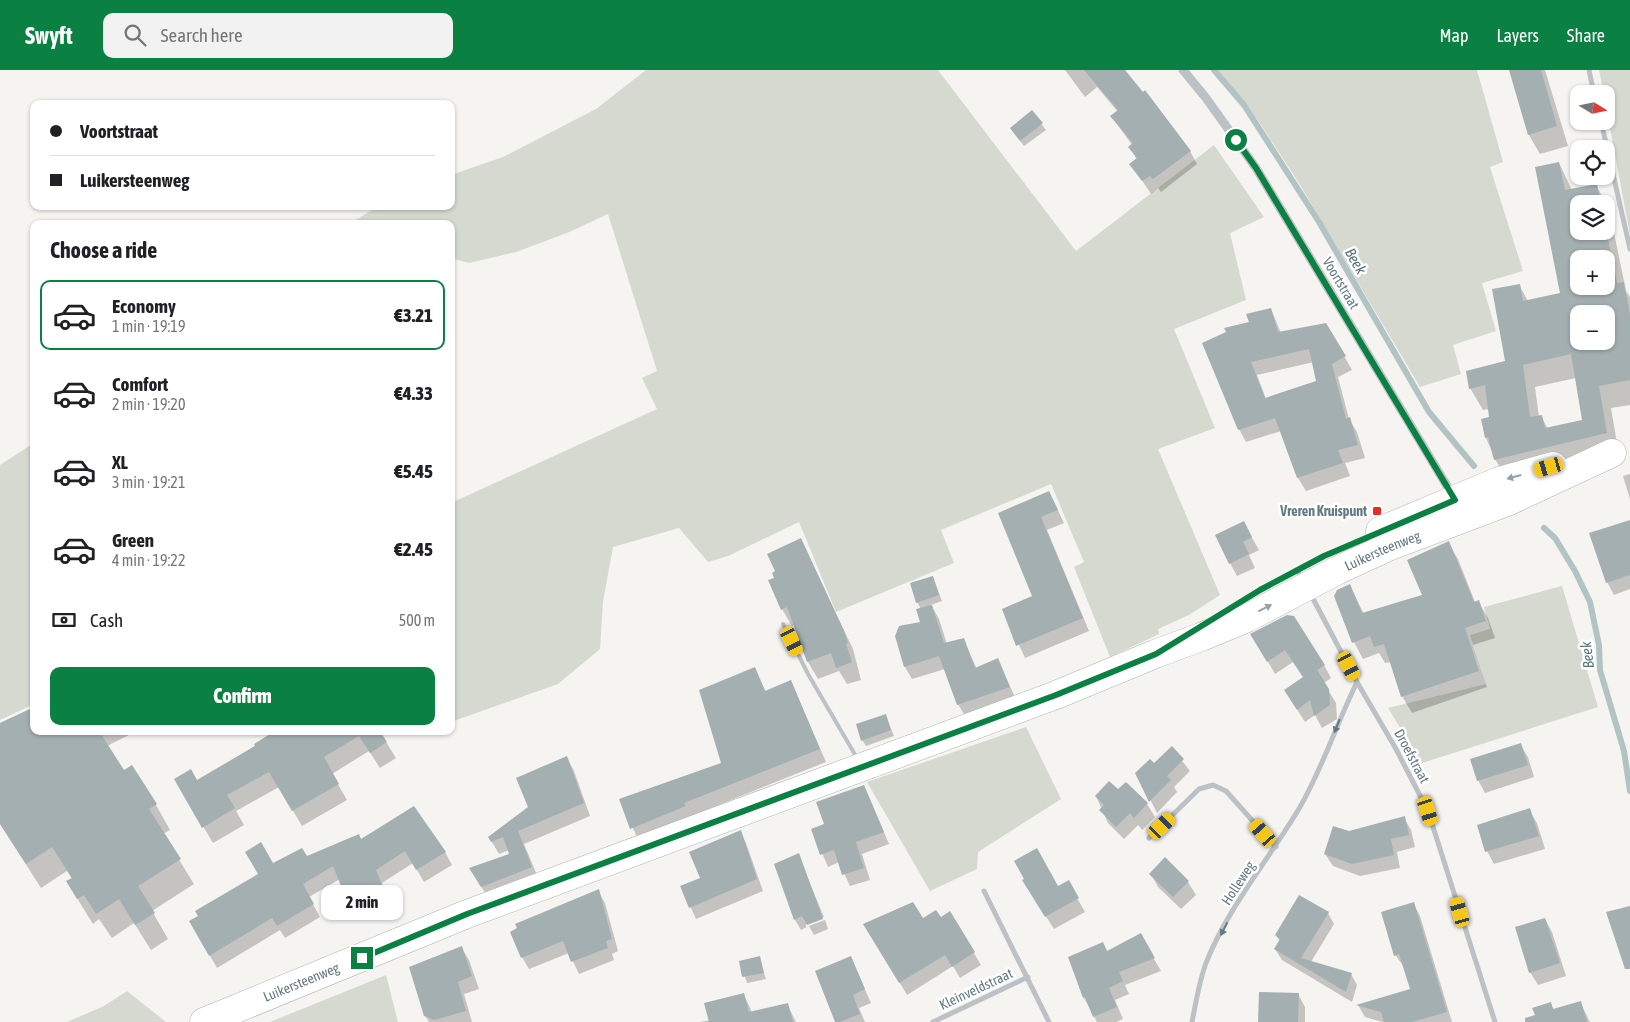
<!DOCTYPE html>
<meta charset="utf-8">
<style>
:root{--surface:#fff;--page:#f2f2f2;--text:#202124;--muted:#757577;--line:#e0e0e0;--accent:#0b8043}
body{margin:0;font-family:"Asap Condensed",sans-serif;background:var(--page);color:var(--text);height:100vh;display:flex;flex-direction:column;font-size:19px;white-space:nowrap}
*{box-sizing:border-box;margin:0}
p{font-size:16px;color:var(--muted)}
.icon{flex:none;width:28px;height:28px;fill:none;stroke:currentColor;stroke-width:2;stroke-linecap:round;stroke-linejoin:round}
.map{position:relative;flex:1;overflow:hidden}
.sheet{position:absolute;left:30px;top:150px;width:425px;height:515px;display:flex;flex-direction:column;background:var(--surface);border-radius:10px;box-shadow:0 1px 4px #0004}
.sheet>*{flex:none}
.banner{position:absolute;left:30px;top:30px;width:425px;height:110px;border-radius:10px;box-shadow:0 1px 4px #0004;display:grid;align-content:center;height:110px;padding:0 20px;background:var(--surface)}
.needle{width:32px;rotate:100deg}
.tools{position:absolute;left:1570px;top:15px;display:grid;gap:10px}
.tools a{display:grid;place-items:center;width:45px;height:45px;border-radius:10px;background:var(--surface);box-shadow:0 1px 4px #0004;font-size:25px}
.end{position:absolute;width:22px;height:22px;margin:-11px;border:6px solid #0b8043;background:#fff;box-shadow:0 0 0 2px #fff}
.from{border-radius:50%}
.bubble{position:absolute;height:35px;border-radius:10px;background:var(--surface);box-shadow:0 1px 4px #0004;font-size:16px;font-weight:800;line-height:35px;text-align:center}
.car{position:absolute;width:15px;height:30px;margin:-15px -8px;border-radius:6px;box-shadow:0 0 4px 1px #0007;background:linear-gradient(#f5c518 24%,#345 0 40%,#f5c518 0 76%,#345 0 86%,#f5c518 0)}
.banner b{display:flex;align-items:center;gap:18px;height:48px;font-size:19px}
.banner b+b{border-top:1px solid var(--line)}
.banner i{width:12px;height:12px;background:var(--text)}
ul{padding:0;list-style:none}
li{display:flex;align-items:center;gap:15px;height:70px;margin:0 10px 8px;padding:0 10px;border:2px solid transparent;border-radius:10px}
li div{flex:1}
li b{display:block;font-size:19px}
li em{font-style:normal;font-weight:800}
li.active{border-color:var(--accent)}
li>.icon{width:45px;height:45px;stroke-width:1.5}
h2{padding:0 20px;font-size:22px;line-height:60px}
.pay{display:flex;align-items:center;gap:12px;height:55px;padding:0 20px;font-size:19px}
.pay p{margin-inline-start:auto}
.button{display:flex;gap:10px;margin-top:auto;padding:10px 20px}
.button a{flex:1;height:58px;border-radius:10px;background:var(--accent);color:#fff;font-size:20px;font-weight:800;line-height:58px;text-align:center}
header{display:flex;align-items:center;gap:30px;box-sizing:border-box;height:70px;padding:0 25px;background:var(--accent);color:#fff}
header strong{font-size:24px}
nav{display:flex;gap:28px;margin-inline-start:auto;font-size:18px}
.search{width:350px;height:45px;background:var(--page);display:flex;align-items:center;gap:12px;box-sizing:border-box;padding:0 18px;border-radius:10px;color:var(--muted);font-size:19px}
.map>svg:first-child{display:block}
</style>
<header>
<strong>Swyft</strong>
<div class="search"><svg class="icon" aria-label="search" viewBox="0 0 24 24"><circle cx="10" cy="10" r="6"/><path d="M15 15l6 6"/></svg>Search here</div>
<nav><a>Map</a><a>Layers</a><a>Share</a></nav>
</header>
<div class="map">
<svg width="1630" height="952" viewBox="0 0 1630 952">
<rect width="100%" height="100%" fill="#f5f4f1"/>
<g fill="#d5d9d0">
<path d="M646,0H938L1076,181L1214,75L1264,147L1230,163L1246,230L1174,259L1215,358L1158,379L1220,525L1189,545L1158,559L1159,564L1110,587L1074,497L1084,492L1051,414L941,460L954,493L836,542L799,452L728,486L708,492L679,458L613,477L603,531L600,579L558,614L451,652V433L657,339L642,308L657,301L608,144L567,163L516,182L469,193L451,188V154H365L356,150L378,136H451V105L503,87L596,39Z"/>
<path d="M1218,0H1477L1503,92L1490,97L1523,201L1482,213L1496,261L1453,275L1461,304L1420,317L1297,110L1257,49Z"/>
<path d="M1599,0H1630V165L1606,36V24H1604Z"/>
<path d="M34,373V634L0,650V395Z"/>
<path d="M1562,516L1598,637L1422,693L1388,638L1486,614L1470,565L1490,559L1484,537Z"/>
<path d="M1026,657L1061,729L978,782L977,799L930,821L867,712Z"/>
<path d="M386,905L398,952H270Z"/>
<path d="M127,921L166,952H67L104,936Z"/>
</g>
<g fill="#0003" fill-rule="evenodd">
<path d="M1065,0H1123L1190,81L1197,94L1161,122L1158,118L1151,124L1131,94L1137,90L1130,77L1132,75L1112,47L1118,42L1097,17L1085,27Z"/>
<path d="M1511,0H1545L1568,76L1540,84L1529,65Z"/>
<path d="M1032,42L1046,60L1024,76L1011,59Z"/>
<path d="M1559,93L1572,120L1596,115L1609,138L1626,221L1630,227V335L1611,338L1619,385L1508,411L1495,389L1486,368L1482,350L1490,348L1489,339L1483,340L1470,318L1506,292L1519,215L1528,231L1562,224ZM1579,134H1606V161H1579ZM1579,189H1606V216H1579ZM1579,244H1606V271H1579ZM1576,308L1583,351L1548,359L1541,346L1539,347L1535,317Z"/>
<path d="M1271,239L1281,263L1326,254L1352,300L1338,307L1349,349L1357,362L1365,388L1345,393L1350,406L1306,421L1298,408L1281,361L1246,372L1239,359L1250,253ZM1314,292L1318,312L1266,329L1257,305Z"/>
<path d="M1630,404V429L1623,406Z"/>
<path d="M1049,422L1064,453L1047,460L1089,561L1025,588L1003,540L1034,527L1000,443Z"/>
<path d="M1630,451V519L1614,525L1607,512Z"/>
<path d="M1243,452L1259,480L1249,485L1255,498L1237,506L1230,493Z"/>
<path d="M801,470L853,579L861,610L847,614L839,601L818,609L808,592L795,554L792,556L782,539L775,508Z"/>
<path d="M1448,473L1458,489L1475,532L1478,531L1488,548L1495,568L1473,575L1487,617L1412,643L1402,626L1391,592L1385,593L1379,583L1363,589L1354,572L1336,526L1350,516L1364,544L1424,526Z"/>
<path d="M933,507L942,531L931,535L939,549L947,574L963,569L977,599L997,589L1016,629L965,646L958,634L945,599L912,609L905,597L896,566L922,552L921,539L917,532Z"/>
<path d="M1252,564L1324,595L1331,608L1324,613L1336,633L1337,649L1322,658L1315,645L1305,652L1293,633L1304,608L1293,592L1275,604Z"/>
<path d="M754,598L766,622L791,612L826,692L691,746L692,749L639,772L621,730L723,694Z"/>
<path d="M885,645L894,666L866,676L862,670Z"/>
<path d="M0,655L34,661H137L107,676L124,702L131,697L156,735L170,760L163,764L194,814L152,841L168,869L151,880L134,853L112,868L99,849L93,854L67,812L72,809L67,801L41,818L0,754Z"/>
<path d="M279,661H379L396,688L380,698L369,681L332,704L347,730L302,756L279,717L236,741L244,755L213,773L175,709L197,712Z"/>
<path d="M1520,674L1528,687L1534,707L1485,723L1478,710Z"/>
<path d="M1172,678L1190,701L1174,717L1177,722L1157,743L1137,703L1154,695Z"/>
<path d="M567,688L574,701L590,746L524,774L539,810L490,830L478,812L510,784L509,780L499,784L489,767L530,737Z"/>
<path d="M1126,714L1147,734L1155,747L1142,760L1138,755L1124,769L1108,753L1096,726L1118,721Z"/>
<path d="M864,716L889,774L862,784L870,810L850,816L839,792L828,797L812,759L826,755Z"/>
<path d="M1529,740L1537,753L1545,779L1494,794L1487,781Z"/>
<path d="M1404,748L1411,760L1415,777L1397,782L1400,798L1360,806L1333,796L1325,784L1349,762Z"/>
<path d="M740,762L746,773L763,821L696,849L682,817L702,809Z"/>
<path d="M361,770L445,782L452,795L424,812L413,793L382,813L389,830L373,836L370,831L354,838L340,809L309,827L320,847L285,868L280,860L217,898L191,852L273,794L306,787Z"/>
<path d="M798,785L824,847L806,854V857L825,850L828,859L814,865L809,856L801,860L795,850L775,795Z"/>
<path d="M1151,804L1188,812L1196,825L1181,839L1158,817Z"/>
<path d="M1068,812L1085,842L1054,859L1031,823L1058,817Z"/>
<path d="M598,821L605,833L618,881L612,884L614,890L579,904L569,883L529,899L522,887Z"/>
<path d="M1413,833L1420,846L1452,952H1382L1365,947L1358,935L1411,920L1404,897L1396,886L1382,843Z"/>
<path d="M950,843L981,895L960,908L953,896L907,925L865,854L940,849Z"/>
<path d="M1328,843L1334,854L1311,892L1351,904L1357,915L1352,932L1282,890L1275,879L1280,872L1276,865Z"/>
<path d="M1545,849L1552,862L1566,906L1538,915L1530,902Z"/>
<path d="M1140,865L1161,901L1125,915L1129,924L1115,930L1123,949L1116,952H1097L1084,928L1069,888L1107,882Z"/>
<path d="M461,877L469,890L479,919L464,924L472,952H429L425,945Z"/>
<path d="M759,888L766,909L747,913L740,892Z"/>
<path d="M851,888L871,933L859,938L865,952H836Z"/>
<path d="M1298,924L1305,937V952H1260Z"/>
<path d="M744,925L752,942L787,934L796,952H700L710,950Z"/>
<path d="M1580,932L1590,952H1538L1550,934L1554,940Z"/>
</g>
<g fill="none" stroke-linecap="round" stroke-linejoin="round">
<g stroke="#b2c3c4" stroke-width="6">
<path d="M1214,0L1244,35L1319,152L1429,342L1474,396"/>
<path d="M1544,458L1555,468L1575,501L1590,532L1599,575L1600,600L1624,681L1630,721"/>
</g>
</g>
<g fill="#a4afb2" fill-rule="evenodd">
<path d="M1084,0H1125L1143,22L1145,20L1191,81L1153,109L1150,106L1142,111L1129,94L1137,88L1128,77L1133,73L1110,46L1118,40Z"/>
<path d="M1509,0H1541L1557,56L1528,65Z"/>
<path d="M1032,40L1043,53L1020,71L1010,58Z"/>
<path d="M1559,92L1565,120L1597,114L1601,134H1579V161H1606V159L1617,213L1624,212L1630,245V310L1599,316L1607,363L1494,390L1488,367L1485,368L1481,349L1489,347L1485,315L1469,319L1466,301L1505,291L1492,219L1520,214L1523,231L1560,223L1535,97ZM1579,189H1606V216H1579ZM1579,244H1606V271H1579ZM1571,284L1582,350L1545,358L1542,345L1530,347L1523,295Z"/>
<path d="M1271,238L1278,262L1326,253L1346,286L1332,294L1346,349L1350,347L1358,375L1338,380L1343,393L1297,408L1275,348L1238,360L1202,273L1226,262L1224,258L1249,252L1246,244ZM1309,279L1316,311L1265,328L1251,292Z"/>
<path d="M1049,421L1058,440L1041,447L1083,548L1016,576L1002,539L1032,526L998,443Z"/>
<path d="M1630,450V505L1606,513L1589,463Z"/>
<path d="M1244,451L1252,467L1243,472L1249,484L1229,494L1215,465Z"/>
<path d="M801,468L844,561L848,573L846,574L852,592L836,598L831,583L807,592L787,537L781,540L768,510L774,508L772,503L775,501L767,484Z"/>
<path d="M1449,471L1474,532L1479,530L1486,551L1465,558L1479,601L1401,627L1384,574L1374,577L1370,566L1352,573L1334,526L1337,520L1350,514L1362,543L1422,525L1407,490Z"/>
<path d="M933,506L939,525L916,533L910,513Z"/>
<path d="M932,535L944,573L964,568L975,598L998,588L1010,617L957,635L939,586L904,597L895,566L899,556L920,552L916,539Z"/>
<path d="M1287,545L1294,546L1325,595L1317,600L1329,619L1330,635L1314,646L1310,630L1297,640L1284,620L1303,607L1285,580L1267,592L1250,564Z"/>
<path d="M755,597L765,621L791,610L820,679L684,733L686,736L630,759L619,729L721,693L699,620Z"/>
<path d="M34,637V661H99L124,700L132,695L157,734L149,739L181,789L138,816L155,843L135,855L119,829L96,844L84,825L77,829L66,811L72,808L52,777L26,794L0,754V653Z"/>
<path d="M886,644L891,660L861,671L856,654Z"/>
<path d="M275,661H380L387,672L370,683L359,666L324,687L339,714L292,741L269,702L227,725L235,738L202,758L174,709L191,699L197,710L255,676L254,674Z"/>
<path d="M1521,673L1528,695L1477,711L1470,689Z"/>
<path d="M1172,676L1184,689L1167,706L1171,710L1149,732L1135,703L1150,689L1154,693Z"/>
<path d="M567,686L584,733L518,761L532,797L481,817L469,798L509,784L503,767L491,772L488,767L528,737L516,708Z"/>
<path d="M1109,711L1118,719L1126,712L1148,733L1134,748L1130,743L1116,757L1099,740L1104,735L1095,726Z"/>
<path d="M864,715L884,762L856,772L864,798L842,805L834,780L820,785L811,759L824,754L816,732Z"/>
<path d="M414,736L446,782L416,800L405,781L376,800L383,817L365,824L362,819L345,826L333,796L303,814L314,834L277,856L272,848L209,886L189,851L198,846L195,841L258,804L245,782L261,772L273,793L302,778L307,786L359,764L361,769Z"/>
<path d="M1530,738L1539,766L1485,782L1477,755Z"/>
<path d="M1405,746L1409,765L1391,769L1394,785L1352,794L1324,784L1333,756L1349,761Z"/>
<path d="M741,760L757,809L689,838L680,816L700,808L689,782Z"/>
<path d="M1037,778L1058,816L1069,810L1079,828L1045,847L1022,810L1024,809L1014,791Z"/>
<path d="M799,783L823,849L807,855L802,846L794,850L774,794Z"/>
<path d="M1165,787L1189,811L1173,827L1149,804Z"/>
<path d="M599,819L612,869L606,871L608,878L571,892L563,871L521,888L510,862L517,858L515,854Z"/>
<path d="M1299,825L1329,842L1301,888L1352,903L1346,922L1274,879L1280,869L1275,865Z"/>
<path d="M913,832L923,848L936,840L941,847L950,841L975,882L952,897L945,885L899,913L863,854Z"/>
<path d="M1414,832L1447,942L1412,952H1384L1381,942L1356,935L1410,919L1399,884L1394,886L1381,842Z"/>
<path d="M1630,836V899H1625L1606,842Z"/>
<path d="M1545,848L1560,893L1529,903L1515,857Z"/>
<path d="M1141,863L1155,888L1119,902L1123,911L1109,918L1117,937L1093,947L1085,927L1083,928L1068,887L1103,872L1107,881Z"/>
<path d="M462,876L472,906L458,912L466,941L434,950L424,946L409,897Z"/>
<path d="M760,886L764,903L742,907L739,891Z"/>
<path d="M851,886L865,919L853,925L860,944L840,952H835L815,901Z"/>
<path d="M1259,922L1299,923L1298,952H1258Z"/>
<path d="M744,923L749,942L788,933L793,952H709L704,933Z"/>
<path d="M1581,931L1587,952H1525V948L1535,945L1532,938L1551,932L1553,939Z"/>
</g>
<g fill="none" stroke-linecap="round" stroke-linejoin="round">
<g stroke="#adb4b6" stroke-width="29">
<g id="primary">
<path d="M1380,461L1499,411L1553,396"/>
<path id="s1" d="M204,952L467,844L1056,625L1155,584L1201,567L1247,548L1338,500L1388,477L1507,432L1612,383"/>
</g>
</g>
<path stroke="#bbc1c4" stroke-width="4" d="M783,554L808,604L857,688"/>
<g stroke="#bbc1c4" stroke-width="5">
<path d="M1589,0L1594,24"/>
<path d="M1601,51L1630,179"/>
<path d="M1297,500L1302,509"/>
<path d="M1310,523L1357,612L1396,679L1428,741L1495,952"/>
<path d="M1149,768L1199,719L1213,715L1226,721L1276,777"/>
<path d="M984,821L1049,952"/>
<path d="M933,952L1028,907"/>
<path d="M1192,952C1196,932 1199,912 1206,893C1228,837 1270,788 1300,737C1323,697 1337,653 1357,612"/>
</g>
<path stroke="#bbc1c4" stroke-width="9" d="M1183,0L1206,28L1256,98L1453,426"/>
<use href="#primary" stroke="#fff" stroke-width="28"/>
</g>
<defs><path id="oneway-solid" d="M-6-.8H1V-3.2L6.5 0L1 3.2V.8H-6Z" transform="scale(1.25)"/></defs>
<g fill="#92a2a8">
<use href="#oneway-solid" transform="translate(1514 407) rotate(165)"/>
<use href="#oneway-solid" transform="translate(1265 538) rotate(-27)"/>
</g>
<g fill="#647a82">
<use href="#oneway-solid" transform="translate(1337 656) rotate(112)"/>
<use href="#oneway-solid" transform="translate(1224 859) rotate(117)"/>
</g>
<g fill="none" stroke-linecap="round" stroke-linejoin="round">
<path stroke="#0b8043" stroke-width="6" d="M362,888L467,844L1056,625L1156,584L1260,520L1324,486L1455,430L1256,98L1236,70"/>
</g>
<rect fill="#e22d23" stroke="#fff" stroke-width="2" x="1372" y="436" width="10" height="10" rx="2.5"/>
<g text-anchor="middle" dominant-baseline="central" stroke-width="5" stroke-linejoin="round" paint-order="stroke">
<g font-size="14" fill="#647a82" stroke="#fff">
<text transform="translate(1341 213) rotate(59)">Voortstraat</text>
<text stroke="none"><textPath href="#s1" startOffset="1270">Luikersteenweg</textPath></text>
<text transform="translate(1412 686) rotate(62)">Droefstraat</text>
<text transform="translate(1238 813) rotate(-57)">Holleweg</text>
<text stroke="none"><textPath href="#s1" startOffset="105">Luikersteenweg</textPath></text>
<text transform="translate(976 919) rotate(-25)">Kleinveldstraat</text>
</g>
<g font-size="14" font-weight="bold" fill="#647a82" stroke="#fff" text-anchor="end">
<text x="1367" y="441">Vreren Kruispunt</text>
</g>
<g font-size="15" font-style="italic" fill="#5a7678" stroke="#fff">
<text transform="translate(1356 191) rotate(60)">Beek</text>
<text transform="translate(1587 585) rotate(-97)">Beek</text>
</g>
</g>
</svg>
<div class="tools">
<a><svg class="needle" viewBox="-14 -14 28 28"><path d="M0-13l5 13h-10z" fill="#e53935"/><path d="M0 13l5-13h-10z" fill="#757577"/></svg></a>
<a><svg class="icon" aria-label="locate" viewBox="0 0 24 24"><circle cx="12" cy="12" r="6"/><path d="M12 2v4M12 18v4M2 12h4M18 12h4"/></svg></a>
<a><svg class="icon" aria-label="layers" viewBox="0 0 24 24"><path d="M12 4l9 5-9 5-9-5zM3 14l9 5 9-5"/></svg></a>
<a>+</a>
<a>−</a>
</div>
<i class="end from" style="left:1236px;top:70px"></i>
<i class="end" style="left:362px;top:888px"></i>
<div class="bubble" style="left:321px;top:815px;width:82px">2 min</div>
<i class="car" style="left:1549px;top:397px;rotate:254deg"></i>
<i class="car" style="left:792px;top:571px;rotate:154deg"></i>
<i class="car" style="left:1349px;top:596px;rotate:152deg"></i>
<i class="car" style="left:1428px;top:741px;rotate:162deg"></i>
<i class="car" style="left:1162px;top:756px;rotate:46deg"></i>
<i class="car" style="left:1263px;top:763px;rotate:319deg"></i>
<i class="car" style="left:1460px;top:842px;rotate:344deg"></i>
<div class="banner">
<b><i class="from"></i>Voortstraat</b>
<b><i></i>Luikersteenweg</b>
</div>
<section class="sheet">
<h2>Choose a ride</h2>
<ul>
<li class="active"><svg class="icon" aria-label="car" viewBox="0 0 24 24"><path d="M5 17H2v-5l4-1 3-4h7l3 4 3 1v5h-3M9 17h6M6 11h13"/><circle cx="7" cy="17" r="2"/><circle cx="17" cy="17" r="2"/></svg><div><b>Economy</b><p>1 min · 19:19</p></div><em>€3.21</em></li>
<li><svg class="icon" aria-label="car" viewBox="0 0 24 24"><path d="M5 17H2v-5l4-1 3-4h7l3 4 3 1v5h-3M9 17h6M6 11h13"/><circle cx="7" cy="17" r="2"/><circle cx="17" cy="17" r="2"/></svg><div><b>Comfort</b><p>2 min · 19:20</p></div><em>€4.33</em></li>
<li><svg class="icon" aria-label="car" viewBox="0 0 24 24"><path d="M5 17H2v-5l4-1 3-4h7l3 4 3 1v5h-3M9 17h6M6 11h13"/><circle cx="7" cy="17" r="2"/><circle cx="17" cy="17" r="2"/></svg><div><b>XL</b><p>3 min · 19:21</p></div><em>€5.45</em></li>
<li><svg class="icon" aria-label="car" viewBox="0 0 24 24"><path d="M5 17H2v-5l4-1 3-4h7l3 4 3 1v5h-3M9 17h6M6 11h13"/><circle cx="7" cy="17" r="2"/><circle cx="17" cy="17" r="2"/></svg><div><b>Green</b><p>4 min · 19:22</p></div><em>€2.45</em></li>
</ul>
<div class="pay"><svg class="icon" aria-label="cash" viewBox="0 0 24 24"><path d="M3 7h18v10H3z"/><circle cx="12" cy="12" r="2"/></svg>Cash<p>500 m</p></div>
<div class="button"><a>Confirm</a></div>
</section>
</div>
